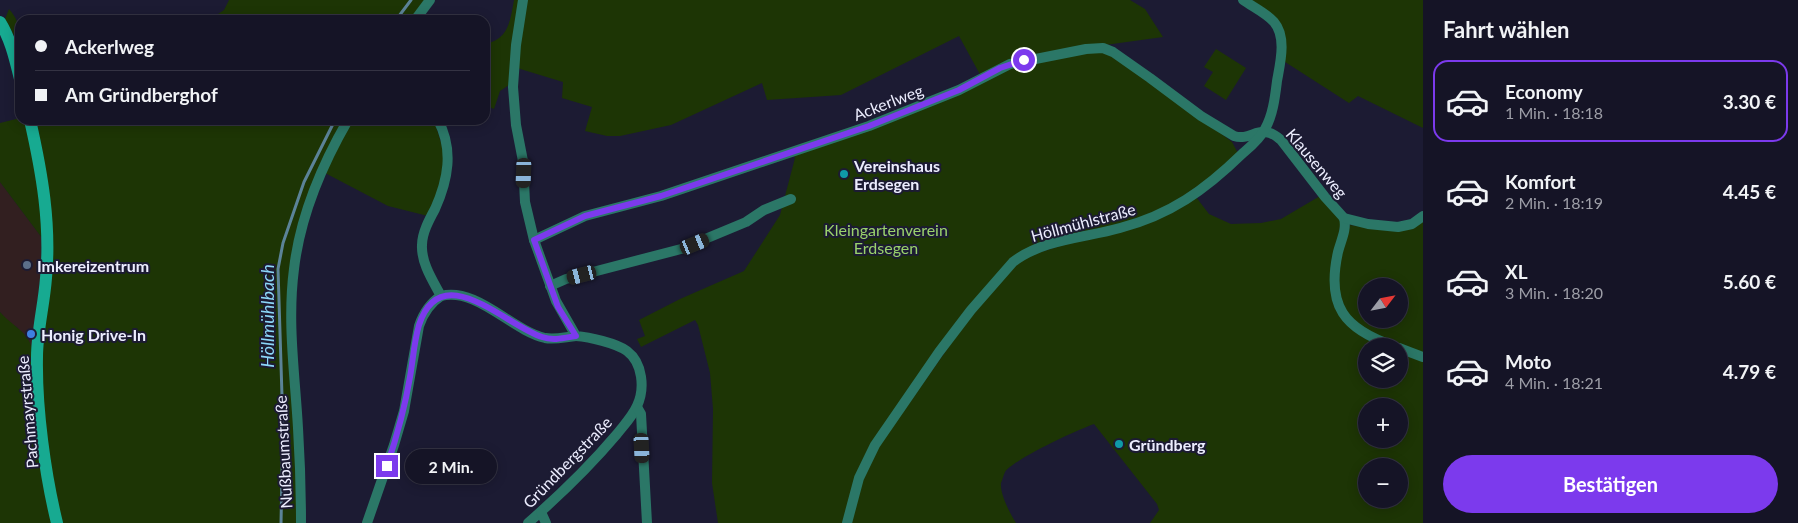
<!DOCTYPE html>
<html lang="de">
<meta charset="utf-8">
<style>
:root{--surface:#151426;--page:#1e1d2e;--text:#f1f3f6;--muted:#9d9ea7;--line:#343343;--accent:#7c3aed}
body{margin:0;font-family:Lato,sans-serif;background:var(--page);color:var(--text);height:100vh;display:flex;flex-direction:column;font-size:19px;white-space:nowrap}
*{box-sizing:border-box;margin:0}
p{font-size:16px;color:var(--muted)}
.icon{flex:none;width:28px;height:28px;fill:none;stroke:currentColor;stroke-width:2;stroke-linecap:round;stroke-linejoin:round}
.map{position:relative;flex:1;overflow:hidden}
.sheet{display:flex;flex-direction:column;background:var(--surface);width:375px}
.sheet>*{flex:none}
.top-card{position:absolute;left:15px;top:15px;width:475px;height:110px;border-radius:15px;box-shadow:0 2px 12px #0003,0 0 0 1px var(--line);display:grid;align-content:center;height:110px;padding:0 20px;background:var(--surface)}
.needle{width:32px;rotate:58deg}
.buttons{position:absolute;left:1358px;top:278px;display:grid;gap:10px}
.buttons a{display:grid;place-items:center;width:50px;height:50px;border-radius:50%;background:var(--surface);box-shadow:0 2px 12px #0003,0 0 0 1px var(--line);font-size:25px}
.end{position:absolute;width:22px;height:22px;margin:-11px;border:6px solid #7c3aed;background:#fff;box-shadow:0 0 0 2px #fff}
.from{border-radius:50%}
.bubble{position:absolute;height:35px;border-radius:18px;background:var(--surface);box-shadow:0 2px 12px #0003,0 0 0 1px var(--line);font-size:16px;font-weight:700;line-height:35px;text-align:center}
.car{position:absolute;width:15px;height:30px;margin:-15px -8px;border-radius:6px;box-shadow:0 0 4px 1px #0007;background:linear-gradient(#222 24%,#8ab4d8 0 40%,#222 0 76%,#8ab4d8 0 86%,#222 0)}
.top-card b{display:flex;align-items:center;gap:18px;height:48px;font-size:19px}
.top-card b+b{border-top:1px solid var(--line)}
.top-card i{width:12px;height:12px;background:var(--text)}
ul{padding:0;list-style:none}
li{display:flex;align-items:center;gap:15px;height:82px;margin:0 10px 8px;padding:0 10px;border:2px solid transparent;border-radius:15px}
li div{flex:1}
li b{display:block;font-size:19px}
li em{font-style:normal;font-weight:700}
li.on{border-color:var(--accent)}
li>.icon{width:45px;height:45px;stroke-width:1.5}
h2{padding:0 20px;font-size:22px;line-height:60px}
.button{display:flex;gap:10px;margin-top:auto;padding:10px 20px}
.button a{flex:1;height:58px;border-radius:30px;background:var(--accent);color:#fff;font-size:20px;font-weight:700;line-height:58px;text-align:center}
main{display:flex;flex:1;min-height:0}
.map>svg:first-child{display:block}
</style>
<main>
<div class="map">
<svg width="1423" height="523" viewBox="0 0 1423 523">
<rect width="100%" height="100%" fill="#1c1b33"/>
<path fill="#321f20" d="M0,182L42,238L41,272L32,349L17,327L9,323L0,312Z"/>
<g fill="#1d3505" fill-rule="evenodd">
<path d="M229,0H426L411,20H209L224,10Z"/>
<path d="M514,0H520L509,85L500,91L494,109L485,105V44C509,39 510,21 514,0Z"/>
<path d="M526,0H1130L1145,9L1163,37L1105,45L1232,142L1239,155L1225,167L1157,214L1019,254L868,453L845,523H718L712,483L713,409L710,373L698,325L695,320L641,347L637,339L645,336L639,320L680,299L744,271L780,215L795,158L793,154L983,80L959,36L841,95L767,100L762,83L671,125L620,136H607L585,131L592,107L562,98L563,82L517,68Z"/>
<path d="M1247,0H1423V128L1358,96L1349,103L1282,60L1283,34Z"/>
<path d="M9,9C22,24 20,35 20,54L17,41L5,19Z"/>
<path d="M166,16L194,20H153Z"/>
<path d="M1216,49L1246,68L1226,100L1204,86L1213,72L1204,67Z"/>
<path d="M20,118V120H25L38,178L42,238L0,182V123Z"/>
<path d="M36,120H344L294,240L297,523H0V312C11,325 28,331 32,349L51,212L42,148Z"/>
<path d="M352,120H434L444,152V178L428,216L388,206L325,173Z"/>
<path d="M1320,196L1341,218L1332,289L1361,336L1375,344L1382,346H1366V379H1399V351L1423,360V523H1150L1159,510L1157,504L1094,424C1077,430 1014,459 1005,472C1004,474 1002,481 1001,483C1000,495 1010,513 1016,523H849L854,502L872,456L974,311L1021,258L1087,238L1196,197L1209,214L1231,224L1261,223L1281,219ZM1366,406H1399V439H1366ZM1366,466H1399V499H1366Z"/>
<path d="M1423,220V354L1373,336L1353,323L1338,295V267L1350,225L1376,229ZM1366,286H1399V319H1366Z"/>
</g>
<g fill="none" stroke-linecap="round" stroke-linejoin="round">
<g stroke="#5b8398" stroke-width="3">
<path d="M396,20L411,0"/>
<path d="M281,523L283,428L278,269L283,243L304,182L335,120"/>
</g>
<g stroke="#2b7767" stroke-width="10">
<path d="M523,0L516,45L513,87L516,125L523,161L525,202L534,240L556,301L576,336C589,337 616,343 627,351C643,363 645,389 637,406C632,417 624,425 617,434C590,466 560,495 528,523"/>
<path d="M415,20L430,0"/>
<path d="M438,120C454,150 448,180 435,209C429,220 422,233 422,245C421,263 433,281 441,296C477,287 511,330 545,338C555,340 565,337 576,336"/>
<path d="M1344,218C1347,230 1341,240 1338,252C1326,306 1344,329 1394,346"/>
<path d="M534,240L585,216L661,196L869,126L959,90L1010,64L1086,49L1103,48L1113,52L1150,78L1201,116L1234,136C1252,142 1260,121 1281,140L1325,197L1344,218L1368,224L1398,227L1412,224L1423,216"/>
<path d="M550,286L566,279L681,249L746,222L764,210L791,199"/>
<path d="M1399,348L1423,357"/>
<path d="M637,407L641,414L647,523"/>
<path d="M541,512L546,523"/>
<path d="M301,523C301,491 300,460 298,428C295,375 287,322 294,269C300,217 322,165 348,120"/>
<path d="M367,523L394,445L404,411L419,326C423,314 430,303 441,296"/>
<path d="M847,523L859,478L875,445L939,352L971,310L1013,262C1043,239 1085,238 1120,228C1170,215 1205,190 1242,154C1250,147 1260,139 1265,129C1273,115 1275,97 1277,81C1280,64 1287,37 1274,22C1266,13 1253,7 1243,0"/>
</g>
<g stroke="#17aa91" stroke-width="12">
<path d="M0,22C11,40 15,59 20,79"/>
<path d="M30,120C42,173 51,224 46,278C44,305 37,331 37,357C36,408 45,474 57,523"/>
</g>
</g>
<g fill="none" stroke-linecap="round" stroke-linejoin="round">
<path stroke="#7c3aed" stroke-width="6" d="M387,466C397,436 405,407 410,377C413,360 414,342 419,325C441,257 505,325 542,337C553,341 564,338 576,336L558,307L534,240L585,216L661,196L869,126L959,90L1000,68L1024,60"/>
</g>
<g fill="#0f9aa8" stroke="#1c1b33" stroke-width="2">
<circle cx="844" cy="174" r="5"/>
<circle cx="1119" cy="444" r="5"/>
</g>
<circle fill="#5c6f8a" stroke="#1c1b33" stroke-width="2" cx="27" cy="265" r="5"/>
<circle fill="#3f7fe0" stroke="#1c1b33" stroke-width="2" cx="31" cy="334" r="5"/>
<g text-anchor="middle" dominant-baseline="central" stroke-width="4" stroke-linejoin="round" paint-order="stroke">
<g font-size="16" fill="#ecedfe" stroke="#1c1b33">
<text transform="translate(888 102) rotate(-21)">Ackerlweg</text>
<text transform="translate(1317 163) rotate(50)">Klausenweg</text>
<text transform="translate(1083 222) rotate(-15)">Höllmühlstraße</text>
<text transform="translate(27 412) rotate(-95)">Pachmayrstraße</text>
<text transform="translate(283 452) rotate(-93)">Nußbaumstraße</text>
<text transform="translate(567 462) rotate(-46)">Gründbergstraße</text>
</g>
<g font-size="16" font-weight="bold" fill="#ecedfe" stroke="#1c1b33" text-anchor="start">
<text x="854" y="165">Vereinshaus<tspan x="854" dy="18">Erdsegen</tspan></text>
<text x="37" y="265">Imkereizentrum</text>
<text x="41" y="334">Honig Drive-In</text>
<text x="1129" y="444">Gründberg</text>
</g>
<g font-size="16" fill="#9ad26c" stroke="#1c1b33">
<text x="886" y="229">Kleingartenverein<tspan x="886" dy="18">Erdsegen</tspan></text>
</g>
<g font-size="18" font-style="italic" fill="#8cd7f8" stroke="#1c1b33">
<text transform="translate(267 316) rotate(-90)">Höllmühlbach</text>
</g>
</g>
</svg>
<div class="buttons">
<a><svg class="needle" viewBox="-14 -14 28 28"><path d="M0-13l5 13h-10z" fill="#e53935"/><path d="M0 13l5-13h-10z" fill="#9d9ea7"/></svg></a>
<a><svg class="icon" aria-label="layers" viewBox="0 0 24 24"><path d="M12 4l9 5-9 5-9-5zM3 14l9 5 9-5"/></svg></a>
<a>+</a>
<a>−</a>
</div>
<i class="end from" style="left:1024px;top:60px"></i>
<i class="end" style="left:387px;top:466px"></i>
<div class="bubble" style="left:405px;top:449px;width:92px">2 Min.</div>
<i class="car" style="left:524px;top:173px;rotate:182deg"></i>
<i class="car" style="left:695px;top:244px;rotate:68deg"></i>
<i class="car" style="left:582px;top:275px;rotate:256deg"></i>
<i class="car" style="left:642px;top:448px;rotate:177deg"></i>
<div class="top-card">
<b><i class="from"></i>Ackerlweg</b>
<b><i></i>Am Gründberghof</b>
</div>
</div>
<section class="sheet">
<h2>Fahrt wählen</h2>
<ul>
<li class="on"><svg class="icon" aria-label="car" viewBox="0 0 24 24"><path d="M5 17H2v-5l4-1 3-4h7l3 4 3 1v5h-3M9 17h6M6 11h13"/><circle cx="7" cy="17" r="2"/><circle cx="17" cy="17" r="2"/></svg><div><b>Economy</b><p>1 Min. · 18:18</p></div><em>3.30 €</em></li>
<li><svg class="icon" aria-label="car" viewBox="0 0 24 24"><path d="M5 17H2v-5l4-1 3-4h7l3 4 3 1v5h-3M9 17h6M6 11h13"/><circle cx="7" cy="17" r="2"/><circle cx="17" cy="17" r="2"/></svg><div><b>Komfort</b><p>2 Min. · 18:19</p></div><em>4.45 €</em></li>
<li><svg class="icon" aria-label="car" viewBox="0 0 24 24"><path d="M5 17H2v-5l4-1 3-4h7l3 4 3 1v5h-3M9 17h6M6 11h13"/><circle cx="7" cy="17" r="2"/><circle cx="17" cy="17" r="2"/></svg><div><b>XL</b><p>3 Min. · 18:20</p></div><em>5.60 €</em></li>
<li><svg class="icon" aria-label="car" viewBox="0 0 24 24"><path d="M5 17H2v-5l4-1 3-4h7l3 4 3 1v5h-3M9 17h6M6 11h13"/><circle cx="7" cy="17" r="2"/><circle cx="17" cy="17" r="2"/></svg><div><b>Moto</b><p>4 Min. · 18:21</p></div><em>4.79 €</em></li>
</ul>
<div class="button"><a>Bestätigen</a></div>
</section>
</main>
